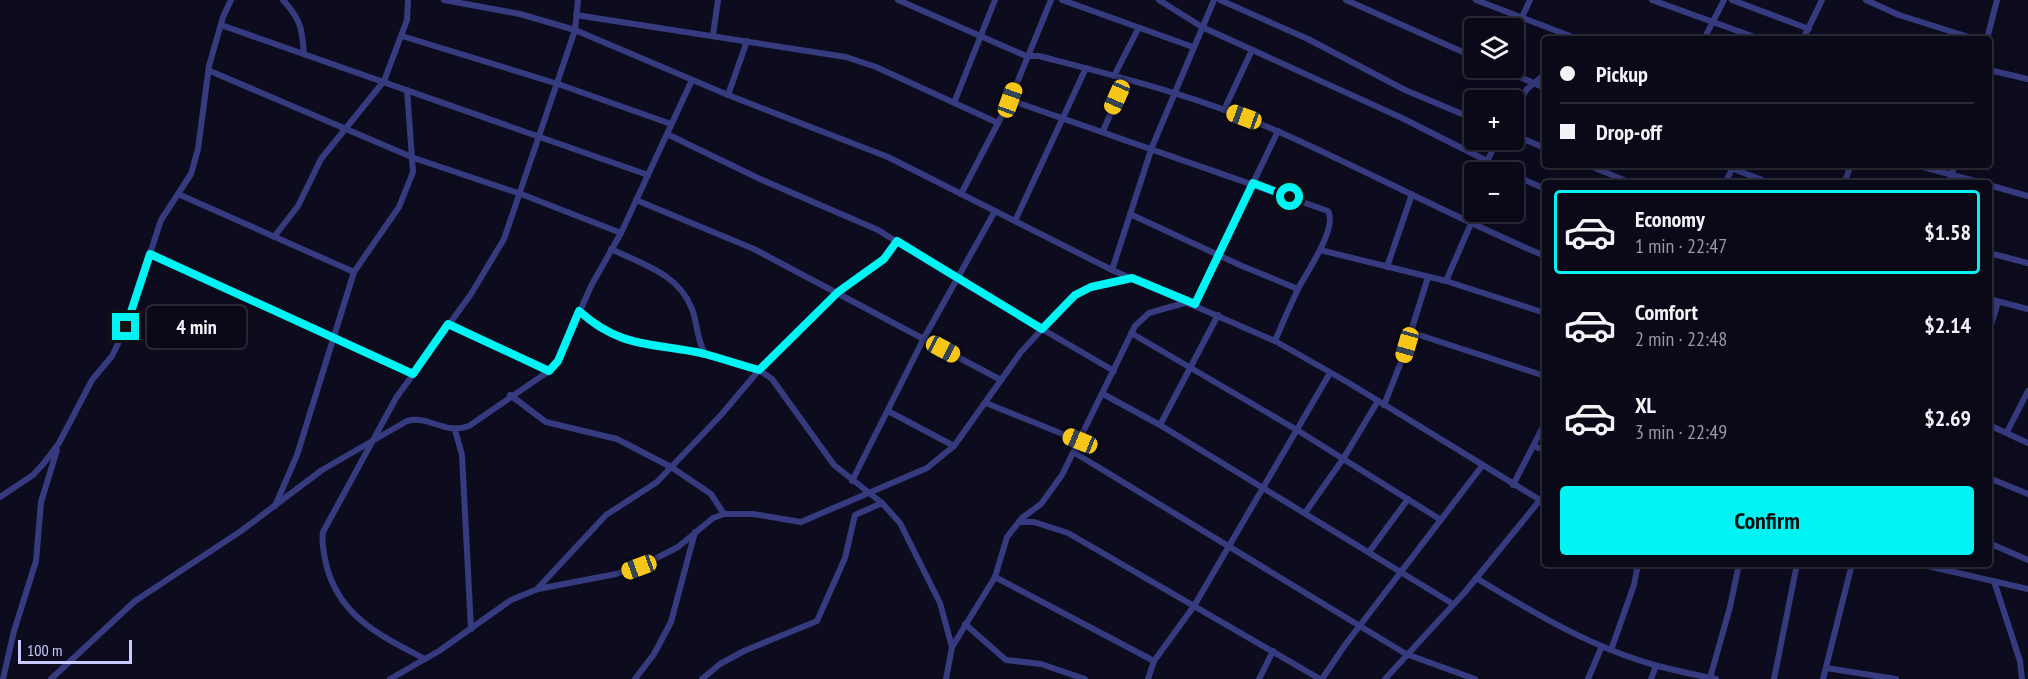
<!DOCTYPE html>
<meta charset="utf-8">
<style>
:root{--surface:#0a0917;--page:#181724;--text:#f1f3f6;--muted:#999aa1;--line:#2a2a36;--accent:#00f4f3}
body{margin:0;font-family:"PT Sans Narrow",sans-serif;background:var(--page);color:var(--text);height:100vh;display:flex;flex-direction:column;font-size:22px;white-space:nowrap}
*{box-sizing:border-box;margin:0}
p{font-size:20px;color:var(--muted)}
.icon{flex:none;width:33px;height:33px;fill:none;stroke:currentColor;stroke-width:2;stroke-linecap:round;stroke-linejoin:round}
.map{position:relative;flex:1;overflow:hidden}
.details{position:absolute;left:1542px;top:180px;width:450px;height:387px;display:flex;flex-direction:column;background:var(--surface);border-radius:6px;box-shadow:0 6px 24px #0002,0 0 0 2px var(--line)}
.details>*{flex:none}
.hud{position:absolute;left:1542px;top:36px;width:450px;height:132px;border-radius:6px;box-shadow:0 6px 24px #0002,0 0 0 2px var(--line);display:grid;align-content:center;height:132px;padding:0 18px;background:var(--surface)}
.tools{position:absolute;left:1464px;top:18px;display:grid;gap:12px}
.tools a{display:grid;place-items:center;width:60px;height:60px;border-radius:6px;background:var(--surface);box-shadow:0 6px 24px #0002,0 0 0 2px var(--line);font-size:30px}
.scale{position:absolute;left:18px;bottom:15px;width:114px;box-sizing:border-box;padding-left:6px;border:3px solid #cac9ff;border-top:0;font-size:16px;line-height:21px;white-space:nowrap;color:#cac9ff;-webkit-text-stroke:4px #0d0c1f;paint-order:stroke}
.end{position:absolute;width:27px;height:27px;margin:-14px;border:8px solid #00f4f3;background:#111;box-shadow:0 0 0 3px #111}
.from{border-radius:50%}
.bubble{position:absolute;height:42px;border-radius:6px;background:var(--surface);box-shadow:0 6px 24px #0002,0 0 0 2px var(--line);font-size:20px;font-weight:600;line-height:42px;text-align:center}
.car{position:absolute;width:18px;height:36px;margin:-18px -9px;border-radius:8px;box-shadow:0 0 4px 2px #0007;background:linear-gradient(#f5c518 24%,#345 0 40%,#f5c518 0 76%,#345 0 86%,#f5c518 0)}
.hud b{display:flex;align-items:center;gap:21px;height:57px;font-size:22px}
.hud b+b{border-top:2px solid var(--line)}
.hud i{width:15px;height:15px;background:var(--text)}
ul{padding:10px 0 0;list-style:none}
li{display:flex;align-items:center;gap:18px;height:84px;margin:0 12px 9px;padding:0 6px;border:3px solid transparent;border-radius:6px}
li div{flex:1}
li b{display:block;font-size:22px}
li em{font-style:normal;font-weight:600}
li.active{border-color:var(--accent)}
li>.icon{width:54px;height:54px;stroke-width:1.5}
.primary-button{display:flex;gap:12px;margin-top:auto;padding:12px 18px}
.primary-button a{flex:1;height:69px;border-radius:6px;background:var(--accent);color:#111;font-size:24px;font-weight:600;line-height:69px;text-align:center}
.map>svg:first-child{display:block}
</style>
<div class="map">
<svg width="2028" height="679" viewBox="0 0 2028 679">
<rect width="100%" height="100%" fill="#0d0c1f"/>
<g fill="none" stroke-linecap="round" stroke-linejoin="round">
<g stroke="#363b7f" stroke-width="6">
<path d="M283,0C301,20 302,28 304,54"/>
<path d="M444,0L520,14L575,30L728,95L888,157L1112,270L1275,341L1349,383L1545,503"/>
<path d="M898,0L1026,56H1039C1120,77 1201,97 1277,131C1368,171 1454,218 1545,256"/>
<path d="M1062,0L1193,47"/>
<path d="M1159,0L1202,27L1402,118L1509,172"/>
<path d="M1220,0L1308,39L1405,90L1474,119"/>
<path d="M1346,0L1474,57"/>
<path d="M1476,0L1578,39"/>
<path d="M1652,0L1760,39"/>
<path d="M1732,0L1809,29"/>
<path d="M1866,0L1899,15L1975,39"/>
<path d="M576,15L846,57L876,67L998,123"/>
<path d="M221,25L648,175"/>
<path d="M713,35L718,0"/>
<path d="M402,36L558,84L671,124"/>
<path d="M1704,39L1724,0"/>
<path d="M1803,39L1822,0"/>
<path d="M1987,39L1997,0"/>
<path d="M1499,68L1545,88"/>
<path d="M1989,70L2028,79"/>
<path d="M210,71L414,158L521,194L621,233"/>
<path d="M1114,76L1138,29"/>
<path d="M1521,77V19L1530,0"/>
<path d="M728,95L747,41"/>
<path d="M1010,100L1328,211C1338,228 1306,273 1298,289C1290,306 1282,324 1275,341"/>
<path d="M954,103L995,0"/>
<path d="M1224,110L1252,50"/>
<path d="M1514,110L1527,89L1545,74"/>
<path d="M1103,131L1125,80"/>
<path d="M667,134L760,179L878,230L958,280L1114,371"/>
<path d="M1514,135L1545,148"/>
<path d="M1487,162L1497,140"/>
<path d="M1588,165L1631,183"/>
<path d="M1723,165L1770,183"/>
<path d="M1916,165L1982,183"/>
<path d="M1514,175L1545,189"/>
<path d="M1725,183L1734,165"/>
<path d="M1844,183L1851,165"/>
<path d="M1950,183L1954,165"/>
<path d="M1989,185L2028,196"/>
<path d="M178,194L354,272"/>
<path d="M961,194L1010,100L1051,0"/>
<path d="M636,200L754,249L1001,380"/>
<path d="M1130,214L1242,266L1298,289"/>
<path d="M1015,221L1086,68"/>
<path d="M274,237L298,206L321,159L384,81L407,20L408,0"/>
<path d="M611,249C642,264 679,274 692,309C698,325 696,337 705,354"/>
<path d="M1320,250L1446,281L1545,313"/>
<path d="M1989,253L2028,263"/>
<path d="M150,254L413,374"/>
<path d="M1387,267L1412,194"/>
<path d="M1112,270L1152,147L1214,0"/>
<path d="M1446,281L1476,212"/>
<path d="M1989,299L2028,309"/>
<path d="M1195,304L1278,131"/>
<path d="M579,311L596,326L622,339L705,354L759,370L772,379L834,465L882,503L900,523L940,603L952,647"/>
<path d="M448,324L549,371"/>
<path d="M1989,331L1998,302"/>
<path d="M1410,332L1545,376"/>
<path d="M1131,333L1297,430L1441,520"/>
<path d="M1103,394L1160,425L1453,604"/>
<path d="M510,395L546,422L617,439L671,467L711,494L724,514"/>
<path d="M986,403L1080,441"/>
<path d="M1384,405L1403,357L1428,277"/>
<path d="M888,411L954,446"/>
<path d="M1160,425L1218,315"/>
<path d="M1989,425L2028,443"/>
<path d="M455,430L462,455L471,629"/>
<path d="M2007,432L2028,391"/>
<path d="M1533,446L1545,450"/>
<path d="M1075,453L1406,654L1475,679"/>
<path d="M1989,478L2028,494"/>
<path d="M852,481L924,338L995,211"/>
<path d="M1513,485L1545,423"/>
<path d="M0,497L33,475L44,463L59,443L92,380L112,356L126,327L161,220L191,174L198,149L209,66L223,17L231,0"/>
<path d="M275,506L297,455L354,272L399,207L413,172L407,90"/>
<path d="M1305,513L1343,459L1378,401"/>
<path d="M1019,522H1034L1068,533L1320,679"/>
<path d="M1989,543L2028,560"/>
<path d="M1369,552L1408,499"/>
<path d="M1919,564L2028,589"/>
<path d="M995,577L1154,661"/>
<path d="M1476,578C1534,613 1592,648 1658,666C1677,671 1696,675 1716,679"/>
<path d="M1994,581L2020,661L2022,679"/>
<path d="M538,588L606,515L657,482L721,415L759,370L838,292L884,259L897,241"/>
<path d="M965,624L1006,660L1041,664L1085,679"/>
<path d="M1611,650L1634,585L1638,564"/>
<path d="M425,659C381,636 339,617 326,564C324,552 321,543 323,532L396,398L471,294L504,239L575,30L578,0"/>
<path d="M1826,668L1896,679"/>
<path d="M1710,678L1730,607L1739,564"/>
<path d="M3,679L14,631L36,561L41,502L57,450"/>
<path d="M51,679L135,601L241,531L322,470L407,421C430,415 443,435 469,426L549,371L558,361L591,286L621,233L692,80"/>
<path d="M390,679L439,651L511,600L538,589L616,574L639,567L678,547L713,518L724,514H753L801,522L927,468L954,446L1021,352L1067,302L1091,287L1131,278"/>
<path d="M635,679L654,654L671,622L695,532"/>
<path d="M702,679L720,664L744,651L817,621L845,558L855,515L882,503"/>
<path d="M946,679L952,647L995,577L1007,537L1022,518L1041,504L1062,475L1135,326L1149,313L1188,302"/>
<path d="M1148,679L1154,661L1194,606L1330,373"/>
<path d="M1259,679L1273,651"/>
<path d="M1322,679L1345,645L1482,466"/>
<path d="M1385,679L1465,592L1540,500"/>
<path d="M1588,679L1602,646"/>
<path d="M1651,679L1656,666"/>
<path d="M1774,679L1797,564"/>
<path d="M1823,679L1852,564"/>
</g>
</g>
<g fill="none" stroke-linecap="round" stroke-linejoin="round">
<path stroke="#00f4f3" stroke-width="8" d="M126,327L150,254L413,374L448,324L549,371L558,361L579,311C623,350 653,342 705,354C723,359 741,365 759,370L838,292L884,259L897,241L1042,329L1075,295L1091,287L1132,278L1195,304L1253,183L1290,197"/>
</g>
</svg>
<div class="tools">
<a><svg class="icon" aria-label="layers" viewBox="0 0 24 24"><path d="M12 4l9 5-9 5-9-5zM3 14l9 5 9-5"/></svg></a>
<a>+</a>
<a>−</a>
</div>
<div class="scale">100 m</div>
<i class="end from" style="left:1290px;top:197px"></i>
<i class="end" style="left:126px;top:327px"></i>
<div class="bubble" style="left:147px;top:306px;width:99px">4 min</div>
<i class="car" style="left:1117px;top:97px;rotate:204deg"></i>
<i class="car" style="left:1010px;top:100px;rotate:20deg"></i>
<i class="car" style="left:1244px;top:117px;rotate:290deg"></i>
<i class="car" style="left:1407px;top:345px;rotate:196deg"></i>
<i class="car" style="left:943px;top:349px;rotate:118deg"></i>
<i class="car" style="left:1080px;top:441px;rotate:292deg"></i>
<i class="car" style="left:639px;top:567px;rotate:250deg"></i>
<div class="hud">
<b><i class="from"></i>Pickup</b>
<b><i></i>Drop-off</b>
</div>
<section class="details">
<ul>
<li class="active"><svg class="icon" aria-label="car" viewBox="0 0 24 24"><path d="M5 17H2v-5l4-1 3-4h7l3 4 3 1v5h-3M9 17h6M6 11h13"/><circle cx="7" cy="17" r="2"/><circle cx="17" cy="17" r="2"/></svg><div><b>Economy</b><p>1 min · 22:47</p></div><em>$1.58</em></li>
<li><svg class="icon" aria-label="car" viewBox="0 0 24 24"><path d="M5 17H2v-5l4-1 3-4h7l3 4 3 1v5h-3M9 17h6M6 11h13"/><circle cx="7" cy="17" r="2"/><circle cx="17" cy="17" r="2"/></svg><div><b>Comfort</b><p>2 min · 22:48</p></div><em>$2.14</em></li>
<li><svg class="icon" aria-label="car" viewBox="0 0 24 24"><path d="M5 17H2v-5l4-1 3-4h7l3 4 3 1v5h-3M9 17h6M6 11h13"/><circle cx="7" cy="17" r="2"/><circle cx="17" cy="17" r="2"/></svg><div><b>XL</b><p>3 min · 22:49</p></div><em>$2.69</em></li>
</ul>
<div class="primary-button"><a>Confirm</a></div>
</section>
</div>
